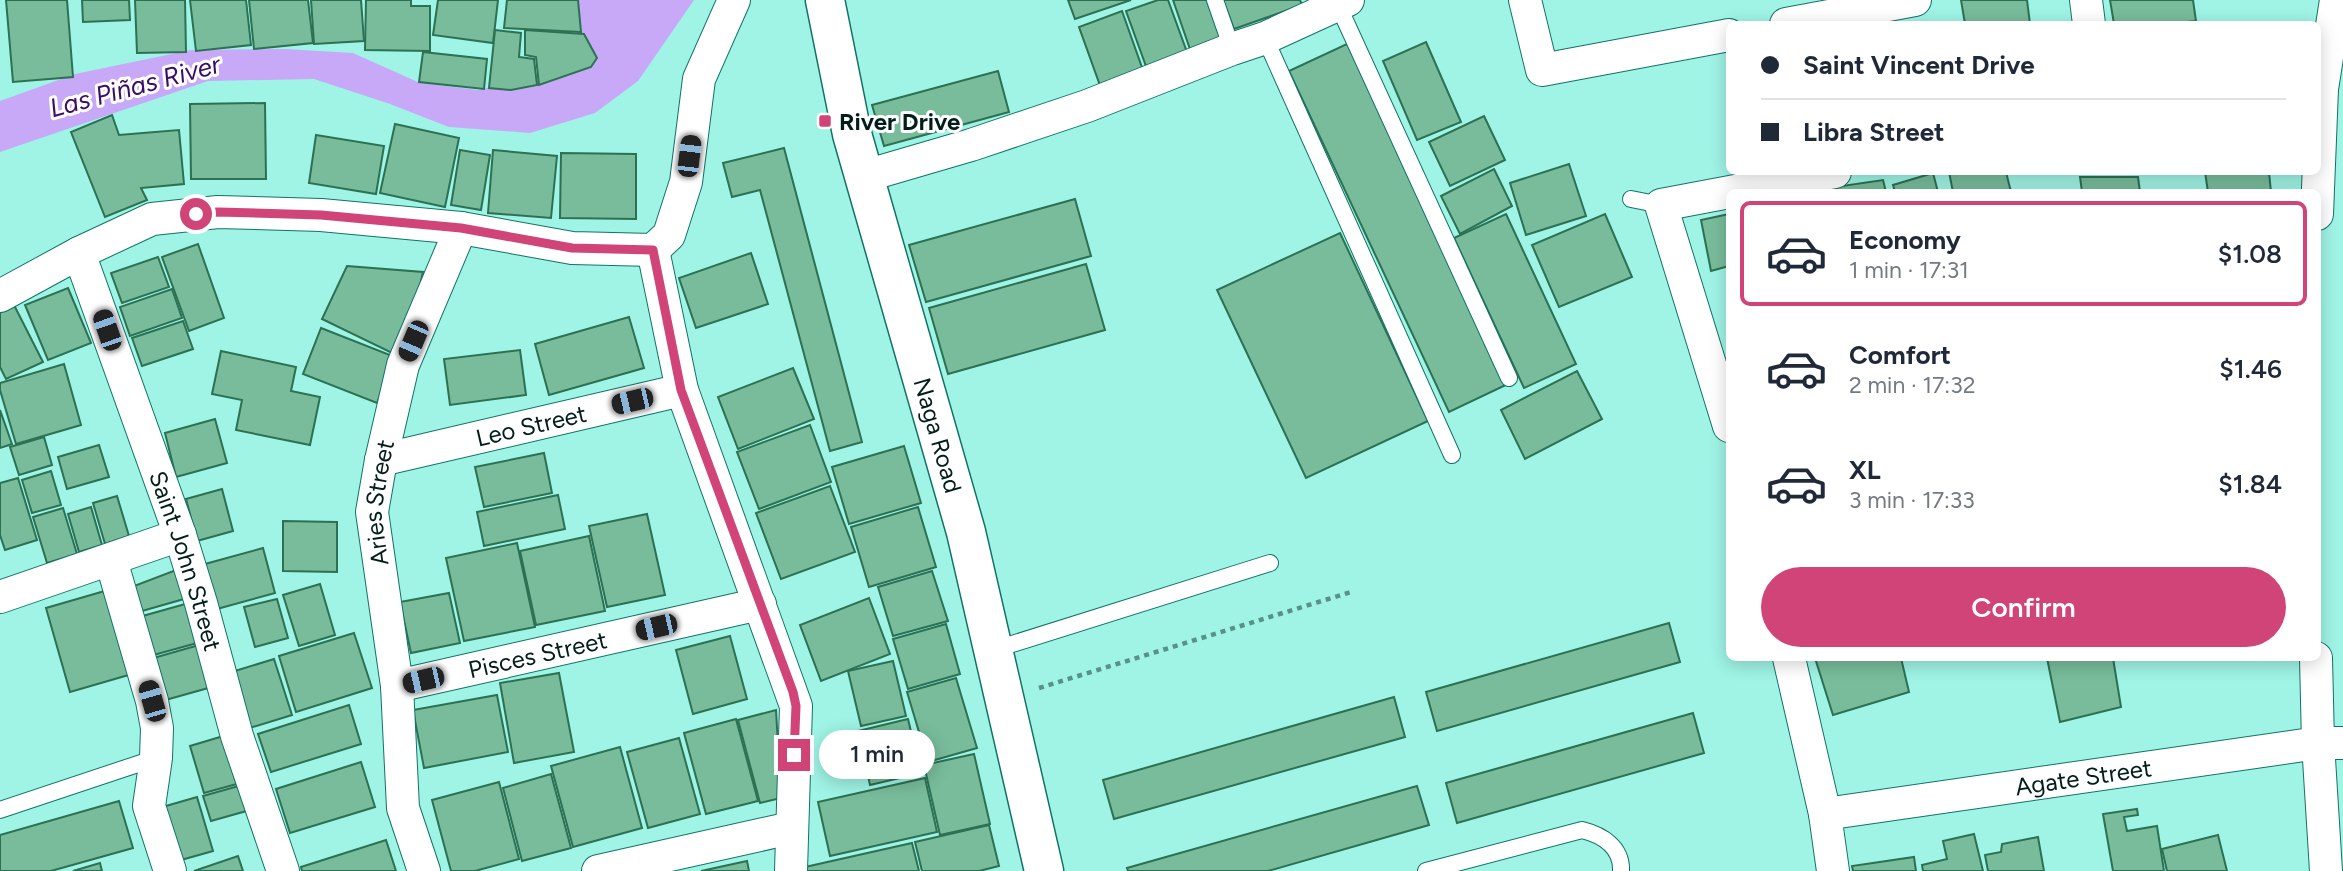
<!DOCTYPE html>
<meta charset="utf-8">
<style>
:root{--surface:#fff;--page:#f6f6f7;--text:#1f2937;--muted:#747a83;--line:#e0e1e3;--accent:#d04477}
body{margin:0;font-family:Figtree,sans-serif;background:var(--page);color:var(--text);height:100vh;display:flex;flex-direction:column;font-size:26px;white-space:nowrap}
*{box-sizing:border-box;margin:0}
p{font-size:23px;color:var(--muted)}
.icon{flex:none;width:38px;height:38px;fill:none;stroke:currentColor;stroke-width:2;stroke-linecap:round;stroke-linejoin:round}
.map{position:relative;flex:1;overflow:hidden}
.panel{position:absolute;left:1726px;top:189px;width:595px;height:472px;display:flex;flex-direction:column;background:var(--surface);border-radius:10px;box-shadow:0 4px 18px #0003}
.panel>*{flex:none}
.top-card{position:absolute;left:1726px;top:21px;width:595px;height:154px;border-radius:10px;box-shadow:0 4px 18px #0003;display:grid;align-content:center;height:154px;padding:0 35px;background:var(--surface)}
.end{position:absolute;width:32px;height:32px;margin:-16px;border:9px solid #d04477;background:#fff;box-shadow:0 0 0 4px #fff}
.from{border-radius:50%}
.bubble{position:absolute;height:49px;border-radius:24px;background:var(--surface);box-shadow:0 4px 18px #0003;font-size:23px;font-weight:600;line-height:49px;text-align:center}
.car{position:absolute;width:21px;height:42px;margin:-21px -10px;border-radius:9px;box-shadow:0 0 5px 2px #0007;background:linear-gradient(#222 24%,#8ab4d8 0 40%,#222 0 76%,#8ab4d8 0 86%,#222 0)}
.top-card b{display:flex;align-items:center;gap:24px;height:66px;font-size:26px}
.top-card b+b{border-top:2px solid var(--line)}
.top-card i{width:18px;height:18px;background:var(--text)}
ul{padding:12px 0 0;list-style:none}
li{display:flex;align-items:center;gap:21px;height:105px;margin:0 14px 10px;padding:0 21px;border:4px solid transparent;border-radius:10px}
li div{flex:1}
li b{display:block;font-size:26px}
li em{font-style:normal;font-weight:600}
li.selected{border-color:var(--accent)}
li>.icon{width:63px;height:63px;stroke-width:1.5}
.primary-button{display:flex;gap:14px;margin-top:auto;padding:14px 35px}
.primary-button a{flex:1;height:80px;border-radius:42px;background:var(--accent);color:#fff;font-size:28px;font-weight:600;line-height:80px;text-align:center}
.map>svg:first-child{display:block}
</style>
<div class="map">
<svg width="2343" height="871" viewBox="0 0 2343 871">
<rect width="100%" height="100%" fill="#9ff4e5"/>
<path fill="#c8a9f8" d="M578,0H694L638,81L595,113L530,133L449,127L390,104L314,79L208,81L0,152V101L75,74L191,50L286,49L353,53L420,83L478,90L532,78L574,56Z"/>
<g fill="#78bc9b" stroke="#2c7153" stroke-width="2">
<path d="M6,0H67L73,77L13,82Z"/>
<path d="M82,0H129L130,20L83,22Z"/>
<path d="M135,0H185L186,52L137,53Z"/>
<path d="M190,0H246L251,45L196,51Z"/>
<path d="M249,0H308L313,43L254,49Z"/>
<path d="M311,0H361L364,41L314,44Z"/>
<path d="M366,0H411V6H430V51L365,50Z"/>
<path d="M438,0H498L493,43L433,35Z"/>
<path d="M507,0H578L581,32L504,28Z"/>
<path d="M1068,0H1131L1075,19Z"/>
<path d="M1158,0H1168L1188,55L1147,69L1126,11Z"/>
<path d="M1173,0H1207L1223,44L1192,55Z"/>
<path d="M1223,0H1300L1302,5L1234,29Z"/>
<path d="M1961,0H2027L2030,24H1965Z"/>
<path d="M2110,0H2193L2196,21L2169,24H2114Z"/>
<path d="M1122,11L1145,76L1102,91L1079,27Z"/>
<path d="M495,30L521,33L519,57L534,59L537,85L511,90L489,88Z"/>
<path d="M525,30L584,34L597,58L591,67L539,85L536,57L525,55Z"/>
<path d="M1426,42L1461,122L1417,140L1383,61Z"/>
<path d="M1349,43L1510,383L1449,412L1289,71Z"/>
<path d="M423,52L487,59L484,89L419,82Z"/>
<path d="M998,71L1009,112L884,146L872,105Z"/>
<path d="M265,103L266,179H191L190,104Z"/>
<path d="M112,115L119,135L179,130L184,184L141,188L147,200L105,217L71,132Z"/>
<path d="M1484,116L1505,160L1450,186L1429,142Z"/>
<path d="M395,124L459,138L445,207L380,193Z"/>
<path d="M316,135L384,146L376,194L309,183Z"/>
<path d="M784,148L862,442L830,451L760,190L732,197L723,163Z"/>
<path d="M460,150L490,155L481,210L451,205Z"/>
<path d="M493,150L557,156L551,218L488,213Z"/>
<path d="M561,153L636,154V219L560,218Z"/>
<path d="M1569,164L1586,216L1526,235L1510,183Z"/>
<path d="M1494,169L1512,206L1460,234L1441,196Z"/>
<path d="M1949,172H2006L2011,192H1953Z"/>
<path d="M2205,172H2269L2271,192H2208Z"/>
<path d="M1933,173L1938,192H1895L1893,185Z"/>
<path d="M2080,177H2138L2140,192H2082Z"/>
<path d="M1883,180L1886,192H1828V188Z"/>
<path d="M1075,199L1091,256L926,302L909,245Z"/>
<path d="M1506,214L1576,364L1524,388L1454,238Z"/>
<path d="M1605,214L1632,277L1559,307L1532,245Z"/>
<path d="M1729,214V266L1711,271L1701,220Z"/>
<path d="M1340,233L1428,421L1306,478L1217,290Z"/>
<path d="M198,244L224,318L189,331L162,257Z"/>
<path d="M751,253L768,304L696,328L679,278Z"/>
<path d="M158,257L169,287L122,303L111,273Z"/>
<path d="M1086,264L1105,330L948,374L929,308Z"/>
<path d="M347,266L423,272L417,300L392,353L322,319Z"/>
<path d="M68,288L91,343L48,360L25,305Z"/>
<path d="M172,289L182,318L130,336L120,307Z"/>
<path d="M14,305L43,362L6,379L0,367V312Z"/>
<path d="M629,317L644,368L549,395L535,344Z"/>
<path d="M183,321L193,349L142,366L132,338Z"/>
<path d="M321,328L395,357L377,403L303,374Z"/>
<path d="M520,350L526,395L450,405L444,359Z"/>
<path d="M221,351L296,367L291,391L320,397L310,445L236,430L242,400L212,394Z"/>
<path d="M64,364L81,425L16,444L0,390V383Z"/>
<path d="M793,368L814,419L738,449L718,397Z"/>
<path d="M1577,371L1602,419L1525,459L1501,410Z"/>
<path d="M0,410L12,444L0,448Z"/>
<path d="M215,419L227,463L176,477L165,433Z"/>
<path d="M810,425L831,482L759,509L737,452Z"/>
<path d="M44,437L52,465L19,475L10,447Z"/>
<path d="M99,445L109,477L67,489L58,457Z"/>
<path d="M904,446L921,503L849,524L832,467Z"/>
<path d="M544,453L552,493L484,507L475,467Z"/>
<path d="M51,471L61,505L32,513L22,480Z"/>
<path d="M18,478L37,540L5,550L0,535V483Z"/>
<path d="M830,486L855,552L781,579L756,513Z"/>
<path d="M222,489L233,531L197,541L186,499Z"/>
<path d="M558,495L565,529L484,546L477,512Z"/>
<path d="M117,496L129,536L105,544L93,503Z"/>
<path d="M91,507L102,545L79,552L68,514Z"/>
<path d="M918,507L936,567L869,587L851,527Z"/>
<path d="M63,508L77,554L47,563L33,517Z"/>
<path d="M647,514L665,595L607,607L589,526Z"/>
<path d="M283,521L337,522V572L283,571Z"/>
<path d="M589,536L605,611L536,625L520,551Z"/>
<path d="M517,543L535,627L464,641L446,558Z"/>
<path d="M263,548L275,593L217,609L205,564Z"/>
<path d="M176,570L184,599L142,611L134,586Z"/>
<path d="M932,571L948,621L893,636L878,587Z"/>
<path d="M320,584L335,635L299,646L283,595Z"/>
<path d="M108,590L132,674L70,692L46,608Z"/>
<path d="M449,593L460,643L411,653L400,602Z"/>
<path d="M869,598L890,654L821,681L800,625Z"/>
<path d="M277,599L288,638L255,647L244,607Z"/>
<path d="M196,601L208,640L150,656L139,617Z"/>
<path d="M1669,623L1680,662L1437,731L1426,692Z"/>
<path d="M946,624L960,674L908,689L893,639Z"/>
<path d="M354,633L372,688L296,712L279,656Z"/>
<path d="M730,636L747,699L693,714L676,650Z"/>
<path d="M206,643L219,685L162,701L150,659Z"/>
<path d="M1815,658H1901L1909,692L1833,715Z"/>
<path d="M2047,658H2113L2121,707L2060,722Z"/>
<path d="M274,659L292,715L240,731L222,675Z"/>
<path d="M893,661L906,716L861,726L848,671Z"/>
<path d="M559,673L574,752L514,763L500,683Z"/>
<path d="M956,678L977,748L928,762L907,692Z"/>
<path d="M497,695L508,752L424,768L413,710Z"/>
<path d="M1394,697L1405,737L1114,819L1103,780Z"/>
<path d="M349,705L361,744L271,772L258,734Z"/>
<path d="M776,710L781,798L760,803L738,720Z"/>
<path d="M1693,713L1704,753L1457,823L1446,783Z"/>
<path d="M736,719L758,801L706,814L684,733Z"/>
<path d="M908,719L921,773L870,785L858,731Z"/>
<path d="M230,734L244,782L204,793L190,746Z"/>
<path d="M679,738L700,814L648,828L627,752Z"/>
<path d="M620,747L642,828L573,847L551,766Z"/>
<path d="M974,754L990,824L940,835L924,765Z"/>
<path d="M361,762L375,807L290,833L276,789Z"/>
<path d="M551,774L571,848L522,861L503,788Z"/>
<path d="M925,778L937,832L830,856L818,802Z"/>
<path d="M499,782L519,859L475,871H451L432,800Z"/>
<path d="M242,785L250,810L211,821L203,796Z"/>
<path d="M1417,786L1429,825L1268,871H1128L1127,868Z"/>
<path d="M197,797L213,851L174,862L159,808Z"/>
<path d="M119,801L133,848L51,871H0V835Z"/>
<path d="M2137,809L2138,815L2124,817L2127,831L2157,826L2164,871H2113L2103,814Z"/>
<path d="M989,825L999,866L979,871H922L915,842Z"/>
<path d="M1974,834L1983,871H1923L1922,865L1947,859L1943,841Z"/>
<path d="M2218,835L2227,871H2167L2162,849Z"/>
<path d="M2038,837L2044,871H1988L1985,855L2001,852L2002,844Z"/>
<path d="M386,840L396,871H302L301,867Z"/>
<path d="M912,843L919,871H806L805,867Z"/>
<path d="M238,856L243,871H194Z"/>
<path d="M1914,857L1916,871H1853L1852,866Z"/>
<path d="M747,861L749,871H701Z"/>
<path d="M100,863L102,871H73Z"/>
</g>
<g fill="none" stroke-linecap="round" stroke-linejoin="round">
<g stroke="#117367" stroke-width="18">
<g id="lane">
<path d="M1215,0L1232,49"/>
<path d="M1338,5L1509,378"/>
<path d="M1265,38L1452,455"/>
<path d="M1631,199L1661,205"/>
<path d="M993,650L1270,563"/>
<path d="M0,810L156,758"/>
<path d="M1426,871L1582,830C1602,835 1622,847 1621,871"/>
</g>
</g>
<g stroke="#117367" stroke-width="34">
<g id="street">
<path d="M1525,0L1542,70L1729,35"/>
<path d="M2086,0L2089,24"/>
<path d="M1786,24L1915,0"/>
<path d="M865,176L971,145L1087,106L1232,49L1265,38L1348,0"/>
<path d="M2317,214L2322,89L2336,0"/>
<path d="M653,250L682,390L796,706L791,871"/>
<path id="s1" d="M79,253L180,535L201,603L237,736L283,871"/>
<path d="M0,296L79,253L152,219L218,212L321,215L461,228L572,248L653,250L669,235L686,182L699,79L734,0"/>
<path d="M1729,426L1661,205L1835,172"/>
<path id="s2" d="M381,460L682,390"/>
<path d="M111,560L152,701L157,728L156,758L149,806L170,871"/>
<path d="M0,597L180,535"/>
<path d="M1789,658L1825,814L1833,871"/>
<path d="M2316,658L2318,743L2326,871"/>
<path id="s3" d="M397,686L760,604"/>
<path id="s4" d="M1825,814L2318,743H2343"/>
<path id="s5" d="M424,871L403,808L397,686L372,512L381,460L403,365L461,228"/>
<path d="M598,871L791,828"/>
</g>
</g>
<g stroke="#117367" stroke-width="41">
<g id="secondary">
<path id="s6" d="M825,0L852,134L966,532L1044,871"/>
</g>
</g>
<path stroke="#579187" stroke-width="4.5" stroke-dasharray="5 5" stroke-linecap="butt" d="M1039,688L1351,592"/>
<use href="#lane" stroke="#fff" stroke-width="16"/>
<use href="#street" stroke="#fff" stroke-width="32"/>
<use href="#secondary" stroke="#fff" stroke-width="38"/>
</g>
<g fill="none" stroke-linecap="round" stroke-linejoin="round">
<path stroke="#d04477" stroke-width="9" d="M196,214L218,212L321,215L461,228L572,248L653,250L681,390L793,692L796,706L794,755"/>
</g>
<rect fill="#d04477" stroke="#fff" stroke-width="2.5" x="818" y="114" width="14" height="14" rx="3.5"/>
<g text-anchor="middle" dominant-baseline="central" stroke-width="6" stroke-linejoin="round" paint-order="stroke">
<g font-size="24" font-weight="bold" fill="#031e1a" stroke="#fff" text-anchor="start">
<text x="839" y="121">River Drive</text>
</g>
<g font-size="24" fill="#031e1a" stroke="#fff">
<text stroke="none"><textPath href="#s2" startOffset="154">Leo Street</textPath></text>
<text stroke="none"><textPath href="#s6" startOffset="450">Naga Road</textPath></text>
<text stroke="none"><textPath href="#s5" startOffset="374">Aries Street</textPath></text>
<text stroke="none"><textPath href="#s1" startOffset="326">Saint John Street</textPath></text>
<text stroke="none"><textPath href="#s3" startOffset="144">Pisces Street</textPath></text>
<text stroke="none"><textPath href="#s4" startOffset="261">Agate Street</textPath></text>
</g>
<g font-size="26" font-style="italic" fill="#3b0d64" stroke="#fff">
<text transform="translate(135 86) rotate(-15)">Las Piñas River</text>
</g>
</g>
</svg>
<i class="end from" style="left:196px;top:214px"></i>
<i class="end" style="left:794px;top:755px"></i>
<div class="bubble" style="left:819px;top:730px;width:116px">1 min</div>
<i class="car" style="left:689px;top:156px;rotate:7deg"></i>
<i class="car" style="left:107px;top:330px;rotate:341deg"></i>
<i class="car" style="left:413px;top:341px;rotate:203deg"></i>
<i class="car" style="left:632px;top:401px;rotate:257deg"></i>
<i class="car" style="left:656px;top:627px;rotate:257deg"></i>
<i class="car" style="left:423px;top:680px;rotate:257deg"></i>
<i class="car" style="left:152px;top:701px;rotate:344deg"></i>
<div class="top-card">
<b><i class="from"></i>Saint Vincent Drive</b>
<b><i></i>Libra Street</b>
</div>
<section class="panel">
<ul>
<li class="selected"><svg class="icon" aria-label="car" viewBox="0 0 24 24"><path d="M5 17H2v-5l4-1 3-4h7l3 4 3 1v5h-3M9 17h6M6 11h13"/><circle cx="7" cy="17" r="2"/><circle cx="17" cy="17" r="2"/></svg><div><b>Economy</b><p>1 min · 17:31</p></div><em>$1.08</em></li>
<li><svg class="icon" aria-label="car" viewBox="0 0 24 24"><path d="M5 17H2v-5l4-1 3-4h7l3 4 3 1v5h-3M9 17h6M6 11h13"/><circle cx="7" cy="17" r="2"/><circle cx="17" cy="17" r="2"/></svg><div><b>Comfort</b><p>2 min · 17:32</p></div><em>$1.46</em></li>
<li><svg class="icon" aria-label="car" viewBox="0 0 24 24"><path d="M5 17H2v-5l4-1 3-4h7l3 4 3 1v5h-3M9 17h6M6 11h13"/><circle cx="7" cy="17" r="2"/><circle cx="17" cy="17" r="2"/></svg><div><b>XL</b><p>3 min · 17:33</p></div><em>$1.84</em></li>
</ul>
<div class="primary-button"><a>Confirm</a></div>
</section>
</div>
